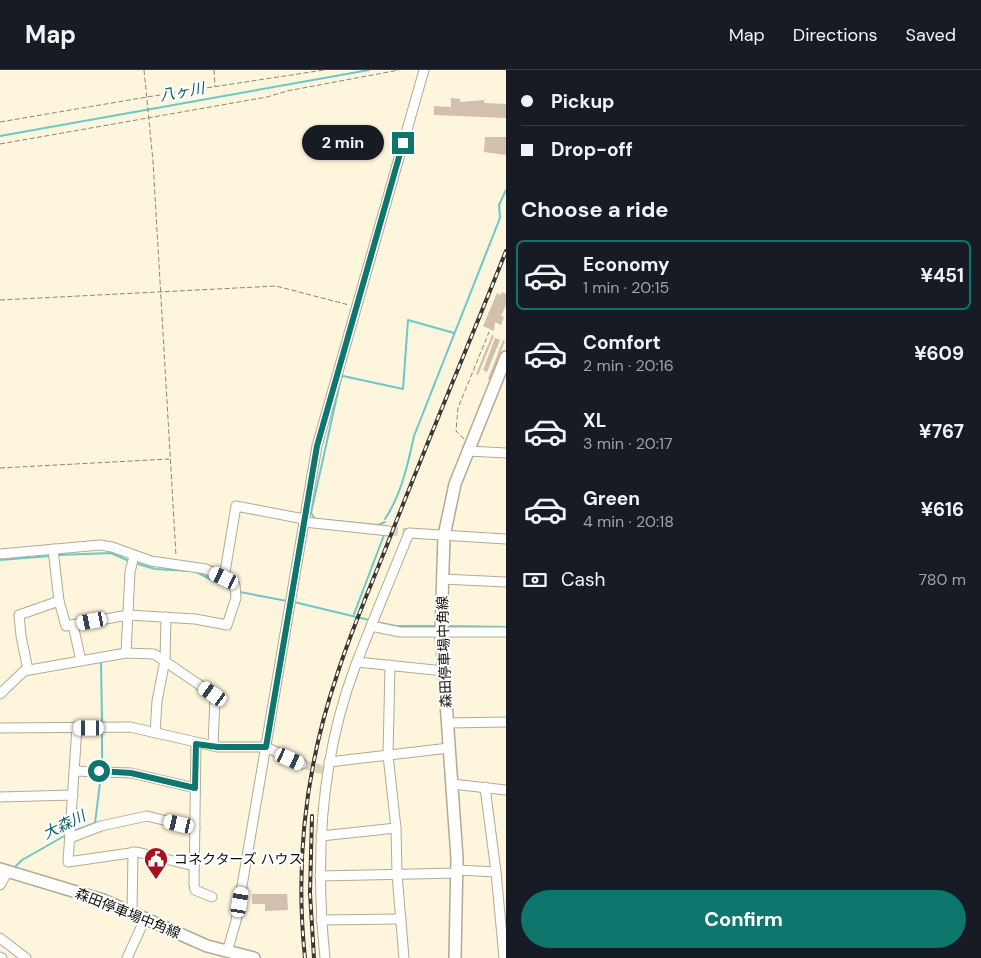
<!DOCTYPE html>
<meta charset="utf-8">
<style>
:root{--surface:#171b24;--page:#242831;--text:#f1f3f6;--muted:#9ea1a6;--line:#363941;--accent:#0f766e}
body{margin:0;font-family:"DM Sans","Noto Sans JP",sans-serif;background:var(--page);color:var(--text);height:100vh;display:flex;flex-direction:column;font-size:19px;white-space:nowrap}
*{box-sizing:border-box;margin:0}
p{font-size:16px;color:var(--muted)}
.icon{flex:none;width:28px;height:28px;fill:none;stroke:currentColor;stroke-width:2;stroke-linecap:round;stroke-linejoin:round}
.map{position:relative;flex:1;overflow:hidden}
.panel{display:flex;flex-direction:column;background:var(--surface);width:475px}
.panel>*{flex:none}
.top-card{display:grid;align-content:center;height:110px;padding:0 15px;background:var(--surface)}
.end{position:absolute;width:22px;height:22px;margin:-11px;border:6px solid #0f766e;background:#fff;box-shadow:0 0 0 2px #fff}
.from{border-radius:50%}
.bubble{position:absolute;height:35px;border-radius:18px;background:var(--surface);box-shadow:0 1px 4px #0004;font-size:16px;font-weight:700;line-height:35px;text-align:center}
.car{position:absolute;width:15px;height:30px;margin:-15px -8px;border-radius:6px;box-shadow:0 0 4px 1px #0007;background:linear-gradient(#fff 24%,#345 0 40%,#fff 0 76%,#345 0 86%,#fff 0)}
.top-card b{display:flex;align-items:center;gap:18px;height:48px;font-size:19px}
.top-card b+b{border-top:1px solid var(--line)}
.top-card i{width:12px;height:12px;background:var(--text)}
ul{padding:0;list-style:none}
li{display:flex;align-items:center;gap:15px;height:70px;margin:0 10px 8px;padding:0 5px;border:2px solid transparent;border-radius:8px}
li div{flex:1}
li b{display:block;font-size:19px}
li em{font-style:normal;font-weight:700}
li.current{border-color:var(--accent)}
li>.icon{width:45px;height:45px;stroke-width:1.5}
h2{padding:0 15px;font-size:22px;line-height:60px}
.pay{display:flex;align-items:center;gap:12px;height:55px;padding:0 15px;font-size:19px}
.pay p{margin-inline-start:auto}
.action{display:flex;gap:10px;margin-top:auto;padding:10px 15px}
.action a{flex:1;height:58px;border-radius:30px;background:var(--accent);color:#fff;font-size:20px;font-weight:700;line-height:58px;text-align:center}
header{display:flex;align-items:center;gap:30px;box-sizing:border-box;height:70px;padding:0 25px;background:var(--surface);border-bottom:1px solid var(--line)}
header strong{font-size:24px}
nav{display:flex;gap:28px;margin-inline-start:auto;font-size:18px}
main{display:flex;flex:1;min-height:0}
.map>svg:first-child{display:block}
</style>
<header>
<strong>Map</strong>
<nav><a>Map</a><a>Directions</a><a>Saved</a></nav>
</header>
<main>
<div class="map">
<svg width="506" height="888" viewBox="0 0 506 888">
<rect width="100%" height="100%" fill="#fef5dd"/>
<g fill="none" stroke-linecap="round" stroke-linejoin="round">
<g stroke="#6bc8c9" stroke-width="2">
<path d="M0,66L369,0"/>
<path d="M385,449C401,425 408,394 414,366L500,148L499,135L506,120"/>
<path d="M385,452L378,455L315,449L311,443L341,308L343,306L403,319L408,250L454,263"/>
<path d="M58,485L111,483L129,491"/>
<path d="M0,490L50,486"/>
<path d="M135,493L155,499L190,501"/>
<path d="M194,501L233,520"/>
<path d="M240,522L287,531"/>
<path d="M294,532L369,550"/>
<path d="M354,544L384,465"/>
<path d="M376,552L396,556H436"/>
<path d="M446,556L506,557"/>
<path d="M101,591L102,653"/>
<path d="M102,698V660"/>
<path d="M74,761L95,753L101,705"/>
<path d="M13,799L22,790L66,765"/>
<path d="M0,806V805"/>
</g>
</g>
<g fill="#d2bfad">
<path d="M451,28L460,29V32L484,30V33L506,34V48L434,45V36L451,37Z"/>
<path d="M485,67H506V85L484,82Z"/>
<path d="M502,222L506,224V235L501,246L504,247L501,255L495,252L494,261L483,256L497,223L501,225Z"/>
<path d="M492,265L494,266L478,305L476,304Z"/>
<path d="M495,268L500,270L487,302L483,300Z"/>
<path d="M503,270L505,271L490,310L488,309Z"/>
<path d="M252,824H287L288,840L265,841V834H252Z"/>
</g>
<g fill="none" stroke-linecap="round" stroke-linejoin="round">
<g stroke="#dad2bd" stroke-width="9" stroke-dasharray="9 4.5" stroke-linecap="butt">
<path d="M389,461L409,463"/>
<path d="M302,694L323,700"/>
</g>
<g stroke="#b2aa94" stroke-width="11">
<g id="minor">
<path d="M468,381L506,383"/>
<path d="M304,452L389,461"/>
<path d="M53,479L59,531L66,556L128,545L195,549L227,555L236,528L235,515L224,508"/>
<path d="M0,484L100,475L112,477L151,491L206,499L224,508L236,436L304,449"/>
<path d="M442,509L506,512"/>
<path d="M73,555L81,591"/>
<path d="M371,556L400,562H506"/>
<path d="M126,583L130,502L134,486"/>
<path d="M357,592L444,601"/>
<path d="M390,595L388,685L396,758L397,804L404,888"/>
<path d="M28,600L21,566L19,545L59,531"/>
<path d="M0,624L24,601L126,583L154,584L213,624L215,628L213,676"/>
<path d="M447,653L506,652"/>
<path d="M77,657L68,792L137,782L194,796"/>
<path d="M0,658L130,657L218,677H266L302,694"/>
<path d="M155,663L157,631L165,590L166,547"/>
<path d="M196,674L194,815L195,820L212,827"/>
<path d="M329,692L449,678"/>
<path d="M74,701L131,703L195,718"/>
<path d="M452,714L506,720"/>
<path d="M485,717L496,802L504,888"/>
<path d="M0,727L73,725"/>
<path d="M321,766L396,758"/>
<path d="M70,768L101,756L147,746L195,758"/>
<path d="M458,800L496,802"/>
<path d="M320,806L458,803"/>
<path d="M0,815L8,801"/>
<path d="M132,843L133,782"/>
<path d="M321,850L401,849"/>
<path d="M0,868L26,888"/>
<path d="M227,882L236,851L317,376L424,0"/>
<path d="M0,887L2,888"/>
<path d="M127,888L145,849"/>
<path d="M325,888C315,790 320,690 355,597C372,552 391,508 409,463L506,469"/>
</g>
</g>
<g stroke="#b2aa94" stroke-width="14">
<g id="major">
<path d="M0,799L103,830L207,876L254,888"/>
<path d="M455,888L457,788L441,561L444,466L455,414L506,287"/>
</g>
</g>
<g stroke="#8d8777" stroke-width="1" stroke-dasharray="5 2.5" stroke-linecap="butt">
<path d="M144,0L153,91L176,486"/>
<path d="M214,0L215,16"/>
<path d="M0,52L147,27L324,0"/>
<path d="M0,74L267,27L287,21L399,0"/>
<path d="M0,230L276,216L349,235"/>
<path d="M464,369L456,361L458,338L489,262"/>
<path d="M0,398L169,389"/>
</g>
<use href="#minor" stroke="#fff" stroke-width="9"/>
<use href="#major" stroke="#fff" stroke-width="11"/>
<g stroke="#3c382e" stroke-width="4">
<g id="rail">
<path d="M312,746L310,823L314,888"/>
<path d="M305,888C295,793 306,696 337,605C351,561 370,518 387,475C425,377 467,279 506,181"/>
</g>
</g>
<use href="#rail" stroke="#fff" stroke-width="2" stroke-dasharray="5.5" stroke-linecap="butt"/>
</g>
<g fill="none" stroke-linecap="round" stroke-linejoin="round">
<path stroke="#0f766e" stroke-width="6" d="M99,701L131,703L195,718L196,674L218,677H266L317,376L403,73"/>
</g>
<defs>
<g id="civic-pin" transform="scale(1.25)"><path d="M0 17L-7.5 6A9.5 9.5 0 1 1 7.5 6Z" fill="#a71120" stroke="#fff"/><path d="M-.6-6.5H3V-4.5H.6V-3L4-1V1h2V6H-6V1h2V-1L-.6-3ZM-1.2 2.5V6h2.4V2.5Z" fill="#fff"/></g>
</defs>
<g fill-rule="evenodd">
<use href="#civic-pin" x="156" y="789"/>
</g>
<g text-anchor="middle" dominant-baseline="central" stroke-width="4.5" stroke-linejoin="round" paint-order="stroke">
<g font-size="14" fill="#100d06" stroke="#fff">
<text transform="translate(444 582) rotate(-92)">森田停車場中角線</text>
<text transform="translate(128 843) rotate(22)">森田停車場中角線</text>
</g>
<g font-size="14" fill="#100d06" stroke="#fff" text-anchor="start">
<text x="174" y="789">コネクターズ ハウス</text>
</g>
<g font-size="15" font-style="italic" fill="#0d5e5f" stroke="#fff">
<text transform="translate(182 22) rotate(-10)">八ヶ川</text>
<text transform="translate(64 755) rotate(-26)">大森川</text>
</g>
</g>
</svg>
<i class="end from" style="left:99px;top:701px"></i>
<i class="end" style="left:403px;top:73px"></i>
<div class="bubble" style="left:302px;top:55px;width:82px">2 min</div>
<i class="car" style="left:224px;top:508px;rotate:296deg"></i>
<i class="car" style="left:92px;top:551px;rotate:259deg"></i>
<i class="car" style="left:213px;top:624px;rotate:305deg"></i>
<i class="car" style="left:89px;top:658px;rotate:270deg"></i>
<i class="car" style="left:290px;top:689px;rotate:115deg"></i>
<i class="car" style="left:179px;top:754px;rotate:283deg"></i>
<i class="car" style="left:240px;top:832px;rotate:10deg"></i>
</div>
<section class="panel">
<div class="top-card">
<b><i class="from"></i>Pickup</b>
<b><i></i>Drop-off</b>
</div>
<h2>Choose a ride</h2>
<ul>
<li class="current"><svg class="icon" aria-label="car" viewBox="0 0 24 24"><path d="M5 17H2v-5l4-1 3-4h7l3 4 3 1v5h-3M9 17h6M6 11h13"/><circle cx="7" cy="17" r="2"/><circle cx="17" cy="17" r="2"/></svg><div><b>Economy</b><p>1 min · 20:15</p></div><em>¥451</em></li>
<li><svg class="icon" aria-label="car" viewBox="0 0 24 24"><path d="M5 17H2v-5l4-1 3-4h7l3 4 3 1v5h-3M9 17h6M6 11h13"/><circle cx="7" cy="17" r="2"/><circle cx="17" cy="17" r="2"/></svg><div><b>Comfort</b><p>2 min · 20:16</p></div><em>¥609</em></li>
<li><svg class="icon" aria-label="car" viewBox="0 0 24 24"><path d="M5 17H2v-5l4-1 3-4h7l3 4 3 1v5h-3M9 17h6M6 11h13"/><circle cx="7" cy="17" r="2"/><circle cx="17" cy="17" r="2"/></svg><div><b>XL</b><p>3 min · 20:17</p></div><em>¥767</em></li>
<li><svg class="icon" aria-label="car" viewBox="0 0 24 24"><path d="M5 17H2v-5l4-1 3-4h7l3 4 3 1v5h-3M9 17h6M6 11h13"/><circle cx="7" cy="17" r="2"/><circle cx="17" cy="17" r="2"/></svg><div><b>Green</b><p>4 min · 20:18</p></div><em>¥616</em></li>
</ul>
<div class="pay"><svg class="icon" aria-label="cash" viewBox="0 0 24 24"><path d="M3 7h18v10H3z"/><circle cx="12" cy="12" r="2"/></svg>Cash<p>780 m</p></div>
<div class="action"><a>Confirm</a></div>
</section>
</main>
